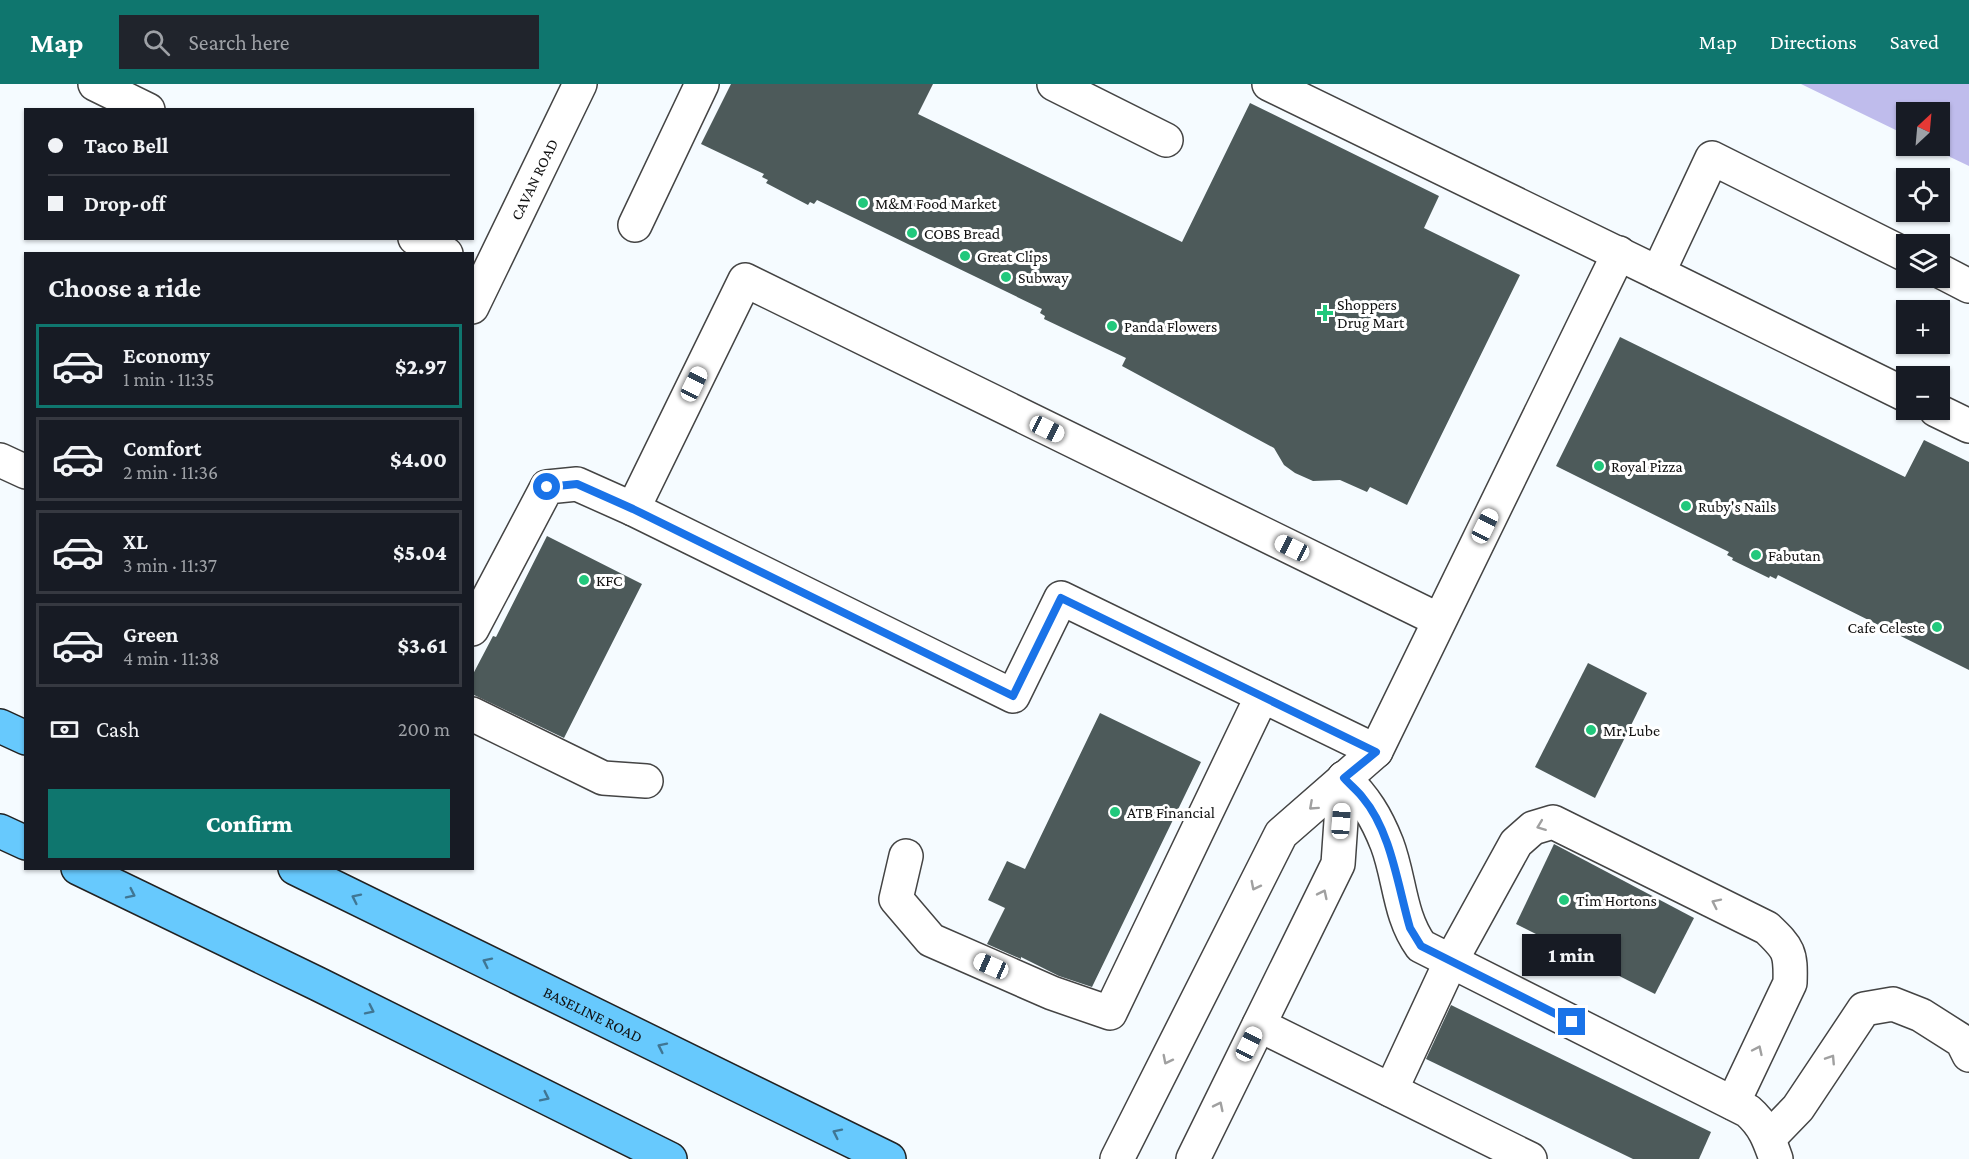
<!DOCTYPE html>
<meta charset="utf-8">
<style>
:root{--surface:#171b24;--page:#20242c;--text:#f1f3f6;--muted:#9ea1a6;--line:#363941;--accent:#0f766e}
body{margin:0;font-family:"Crimson Pro",serif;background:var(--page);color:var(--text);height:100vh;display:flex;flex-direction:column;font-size:22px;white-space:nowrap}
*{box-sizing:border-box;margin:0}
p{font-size:20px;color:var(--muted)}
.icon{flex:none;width:33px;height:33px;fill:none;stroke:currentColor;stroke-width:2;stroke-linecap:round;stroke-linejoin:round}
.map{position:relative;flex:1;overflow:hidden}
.sheet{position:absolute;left:24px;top:168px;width:450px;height:618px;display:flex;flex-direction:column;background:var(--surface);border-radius:0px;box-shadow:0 2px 4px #0004}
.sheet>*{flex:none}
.hud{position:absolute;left:24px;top:24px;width:450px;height:132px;border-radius:0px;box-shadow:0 2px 4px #0004;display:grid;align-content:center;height:132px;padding:0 24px;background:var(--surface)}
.needle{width:39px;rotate:26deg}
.tools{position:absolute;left:1896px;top:18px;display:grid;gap:12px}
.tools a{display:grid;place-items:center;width:54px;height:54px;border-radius:0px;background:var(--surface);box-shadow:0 2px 4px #0004;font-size:30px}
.end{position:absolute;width:27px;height:27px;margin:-14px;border:8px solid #1a73e8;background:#fff;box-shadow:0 0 0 3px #fff}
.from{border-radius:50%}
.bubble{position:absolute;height:42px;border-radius:0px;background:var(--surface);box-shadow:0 2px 4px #0004;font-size:20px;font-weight:800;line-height:42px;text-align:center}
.car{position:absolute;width:18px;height:36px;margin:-18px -9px;border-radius:8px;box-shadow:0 0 4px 2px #0007;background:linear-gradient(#fff 24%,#345 0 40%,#fff 0 76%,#345 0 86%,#fff 0)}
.hud b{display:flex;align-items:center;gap:21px;height:57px;font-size:22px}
.hud b+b{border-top:2px solid var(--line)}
.hud i{width:15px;height:15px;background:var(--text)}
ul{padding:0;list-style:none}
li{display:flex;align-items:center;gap:18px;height:84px;margin:0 12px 9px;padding:0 12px;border:3px solid var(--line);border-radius:0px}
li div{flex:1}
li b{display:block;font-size:22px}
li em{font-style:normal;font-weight:800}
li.on{border-color:var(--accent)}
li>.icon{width:54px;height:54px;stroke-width:1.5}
h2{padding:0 24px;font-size:27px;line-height:72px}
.pay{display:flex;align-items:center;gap:15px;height:66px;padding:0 24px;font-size:22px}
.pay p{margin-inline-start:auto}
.button{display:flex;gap:12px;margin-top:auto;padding:12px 24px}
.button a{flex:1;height:69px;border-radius:0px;background:var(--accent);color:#fff;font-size:24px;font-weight:800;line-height:69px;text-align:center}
header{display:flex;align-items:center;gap:36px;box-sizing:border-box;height:84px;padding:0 30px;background:var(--accent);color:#fff}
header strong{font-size:28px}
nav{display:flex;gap:33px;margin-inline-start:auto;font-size:21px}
.search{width:420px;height:54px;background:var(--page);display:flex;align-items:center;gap:15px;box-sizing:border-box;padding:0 21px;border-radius:0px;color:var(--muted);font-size:22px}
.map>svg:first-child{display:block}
</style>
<header>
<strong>Map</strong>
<div class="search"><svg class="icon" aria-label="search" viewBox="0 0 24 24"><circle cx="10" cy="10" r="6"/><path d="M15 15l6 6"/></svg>Search here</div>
<nav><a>Map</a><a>Directions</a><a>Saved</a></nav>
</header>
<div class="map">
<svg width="1969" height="1075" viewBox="0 0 1969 1075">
<rect width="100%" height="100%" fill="#f5fbff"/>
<path fill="#bfbcec" d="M1801,0H1969V82L1927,62H1940V28H1906V51Z"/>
<g fill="#4d5a5a">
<path d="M731,0H933L918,30L1182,158L1250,19L1439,112L1424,144L1520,191L1407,421L1370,403L1367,408L1340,396L1313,397L1295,389L1284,381L1274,364L1122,282L1126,274L1044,235L1045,232L1040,229L1042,225L817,116L814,120L810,118L808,121L766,99L768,96L762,93L764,90L701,60Z"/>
<path d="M1620,253L1905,393L1924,356L1969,378V586L1778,491L1776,495L1770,492L1769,494L1732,476L1733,474L1727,471L1729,468L1556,382Z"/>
<path d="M547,452L642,500L564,654L472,610V592L493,552L496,553Z"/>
<path d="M1588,579L1647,609L1595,714L1535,683Z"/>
<path d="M1100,629L1201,678L1092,903L1059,892L1021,873V875L987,860L1005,824L988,816L1007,777L1025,785Z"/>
<path d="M1554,760L1694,834L1655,910L1516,840Z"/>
<path d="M1451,921L1711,1048L1699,1075H1633L1426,975Z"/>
</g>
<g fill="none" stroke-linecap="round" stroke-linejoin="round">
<g stroke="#444" stroke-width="36">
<g id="minor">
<path d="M95,0L148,26"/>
<path d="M1054,0L1166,56"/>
<path d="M1269,0L1658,189L1712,74L1906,171"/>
<path d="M635,141L702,0"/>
<path d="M415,154L446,170"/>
<path d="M1940,187L1969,202"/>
<path d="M1658,189L1906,311"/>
<path id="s1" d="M472,223L580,0"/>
<path d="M1936,326L1969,342"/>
<path d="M0,376L26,388"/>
<path d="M472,545L547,403L577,400L633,425"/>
<path d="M472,630L603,694L646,697"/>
<path d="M1376,667L1061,514L1013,612L633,425L745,196L1439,536"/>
<path d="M1344,694C1365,715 1376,732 1387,760C1400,794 1399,832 1421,862L1748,1027C1764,1041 1769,1055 1776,1075"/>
<path d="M906,772L896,815L931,856L1052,909L1110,929L1262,612"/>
<path d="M1259,941L1530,1075"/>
<path d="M1391,1006L1451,877L1516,759L1533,744L1553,738L1767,844C1789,865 1791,868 1790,899L1733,1019"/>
<path d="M1769,1054L1798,1024L1864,925L1893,920L1921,931L1962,957L1969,971"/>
<path d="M1117,1075L1281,750L1376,667L1619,169"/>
<path d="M1193,1075L1338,780L1344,694"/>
</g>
</g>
<g stroke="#222" stroke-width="36">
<g id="major">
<path d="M0,642L26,654"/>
<path d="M0,747L26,759"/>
<path d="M78,784L318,900L670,1075"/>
<path id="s2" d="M295,784L889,1075"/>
</g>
</g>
<use href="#minor" stroke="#fff" stroke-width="33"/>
<use href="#major" stroke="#67c9fd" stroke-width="33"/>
</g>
<defs><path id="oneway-chevron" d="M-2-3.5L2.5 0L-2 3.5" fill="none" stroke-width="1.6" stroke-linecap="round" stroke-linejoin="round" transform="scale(1.5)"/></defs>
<g stroke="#a0a0a0">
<use href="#oneway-chevron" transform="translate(1313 722) rotate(138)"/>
<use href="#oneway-chevron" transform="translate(1541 742) rotate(159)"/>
<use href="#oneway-chevron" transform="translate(1255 802) rotate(117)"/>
<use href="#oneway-chevron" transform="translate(1323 810) rotate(-64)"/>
<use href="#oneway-chevron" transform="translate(1716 819) rotate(-154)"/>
<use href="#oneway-chevron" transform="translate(1758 966) rotate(-65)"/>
<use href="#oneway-chevron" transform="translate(1831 975) rotate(-57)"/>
<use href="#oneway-chevron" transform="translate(1167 976) rotate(117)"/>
<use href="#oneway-chevron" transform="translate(1219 1022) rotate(-64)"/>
</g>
<g stroke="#407693">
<use href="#oneway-chevron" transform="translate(131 810) rotate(26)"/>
<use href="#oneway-chevron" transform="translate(356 814) rotate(-154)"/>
<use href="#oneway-chevron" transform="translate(487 878) rotate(-154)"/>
<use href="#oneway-chevron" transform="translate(370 926) rotate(26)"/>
<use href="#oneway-chevron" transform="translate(662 963) rotate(-154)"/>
<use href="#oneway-chevron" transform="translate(545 1013) rotate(26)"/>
<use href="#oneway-chevron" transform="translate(837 1049) rotate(-154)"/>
</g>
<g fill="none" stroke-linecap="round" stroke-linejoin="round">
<path stroke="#1a73e8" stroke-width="8" d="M547,403L577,400L633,425L1013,612L1061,514L1376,668L1344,694C1350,701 1358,707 1363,714C1391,747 1398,803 1410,844L1421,862L1572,938"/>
</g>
<g fill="#22c87c" stroke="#fff" stroke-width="2">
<circle cx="863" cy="119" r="6"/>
<circle cx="912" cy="149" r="6"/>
<circle cx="965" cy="172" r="6"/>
<circle cx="1006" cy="193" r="6"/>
<path d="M1322 220h6v6h6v6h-6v6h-6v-6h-6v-6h6z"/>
<circle cx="1112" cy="242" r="6"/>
<circle cx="1599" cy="382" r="6"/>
<circle cx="1686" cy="422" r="6"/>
<circle cx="1756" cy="471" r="6"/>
<circle cx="584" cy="496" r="6"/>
<circle cx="1937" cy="543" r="6"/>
<circle cx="1591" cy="646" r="6"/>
<circle cx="1115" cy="728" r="6"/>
<circle cx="1564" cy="816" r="6"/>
</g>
<g text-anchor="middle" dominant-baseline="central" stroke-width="6" stroke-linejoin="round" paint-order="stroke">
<g font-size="16" fill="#111" stroke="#fff">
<text stroke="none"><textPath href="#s1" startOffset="142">CAVAN ROAD</textPath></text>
<text stroke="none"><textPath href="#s2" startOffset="332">BASELINE ROAD</textPath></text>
</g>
<g font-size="16" fill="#111" stroke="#fff" text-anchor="start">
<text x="875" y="119">M&amp;M Food Market</text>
<text x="924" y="149">COBS Bread</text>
<text x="977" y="172">Great Clips</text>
<text x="1018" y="193">Subway</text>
<text x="1337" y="220">Shoppers<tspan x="1337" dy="18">Drug Mart</tspan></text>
<text x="1124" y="242">Panda Flowers</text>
<text x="1611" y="382">Royal Pizza</text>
<text x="1698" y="422">Ruby's Nails</text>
<text x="1768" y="471">Fabutan</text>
<text x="596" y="496">KFC</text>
<text x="1925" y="543" text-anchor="end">Cafe Celeste</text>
<text x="1603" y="646">Mr. Lube</text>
<text x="1127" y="728">ATB Financial</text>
<text x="1576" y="816">Tim Hortons</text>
</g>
</g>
</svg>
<div class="tools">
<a><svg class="needle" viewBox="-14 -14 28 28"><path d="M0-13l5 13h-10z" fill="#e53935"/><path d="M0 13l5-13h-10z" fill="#9ea1a6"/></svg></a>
<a><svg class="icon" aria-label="locate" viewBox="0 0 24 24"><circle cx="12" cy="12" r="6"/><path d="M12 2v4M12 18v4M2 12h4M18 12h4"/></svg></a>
<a><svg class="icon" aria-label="layers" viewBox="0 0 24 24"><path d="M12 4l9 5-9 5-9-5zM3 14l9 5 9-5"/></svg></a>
<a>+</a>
<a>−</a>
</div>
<i class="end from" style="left:547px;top:403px"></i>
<i class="end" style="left:1572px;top:938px"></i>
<div class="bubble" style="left:1522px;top:850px;width:99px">1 min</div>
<i class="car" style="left:694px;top:300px;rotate:26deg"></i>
<i class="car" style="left:1047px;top:345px;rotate:116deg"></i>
<i class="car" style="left:1485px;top:442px;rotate:26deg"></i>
<i class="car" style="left:1292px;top:464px;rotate:296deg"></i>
<i class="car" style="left:1341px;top:737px;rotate:4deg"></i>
<i class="car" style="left:991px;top:882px;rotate:294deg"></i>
<i class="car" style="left:1249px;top:960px;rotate:26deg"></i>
<div class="hud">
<b><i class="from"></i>Taco Bell</b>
<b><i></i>Drop-off</b>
</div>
<section class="sheet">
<h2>Choose a ride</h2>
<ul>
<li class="on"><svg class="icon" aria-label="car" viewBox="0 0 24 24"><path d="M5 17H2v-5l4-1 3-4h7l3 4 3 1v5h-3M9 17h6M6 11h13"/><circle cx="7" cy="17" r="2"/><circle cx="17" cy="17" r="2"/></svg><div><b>Economy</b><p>1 min · 11:35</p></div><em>$2.97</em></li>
<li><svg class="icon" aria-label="car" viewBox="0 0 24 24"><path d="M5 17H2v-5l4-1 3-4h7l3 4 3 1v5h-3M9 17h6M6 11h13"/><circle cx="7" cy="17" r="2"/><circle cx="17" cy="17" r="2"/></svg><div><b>Comfort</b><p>2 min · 11:36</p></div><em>$4.00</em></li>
<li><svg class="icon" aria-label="car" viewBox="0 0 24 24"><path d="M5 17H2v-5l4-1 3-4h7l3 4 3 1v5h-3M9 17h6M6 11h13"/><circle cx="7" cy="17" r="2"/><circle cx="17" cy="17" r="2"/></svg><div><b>XL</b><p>3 min · 11:37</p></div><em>$5.04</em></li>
<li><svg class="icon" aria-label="car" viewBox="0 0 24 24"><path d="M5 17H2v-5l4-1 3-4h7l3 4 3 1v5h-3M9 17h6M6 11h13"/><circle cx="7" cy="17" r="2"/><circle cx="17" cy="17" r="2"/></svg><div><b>Green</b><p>4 min · 11:38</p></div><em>$3.61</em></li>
</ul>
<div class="pay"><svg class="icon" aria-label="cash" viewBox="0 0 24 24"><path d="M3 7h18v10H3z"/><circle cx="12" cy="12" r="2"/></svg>Cash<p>200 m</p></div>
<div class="button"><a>Confirm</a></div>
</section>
</div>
